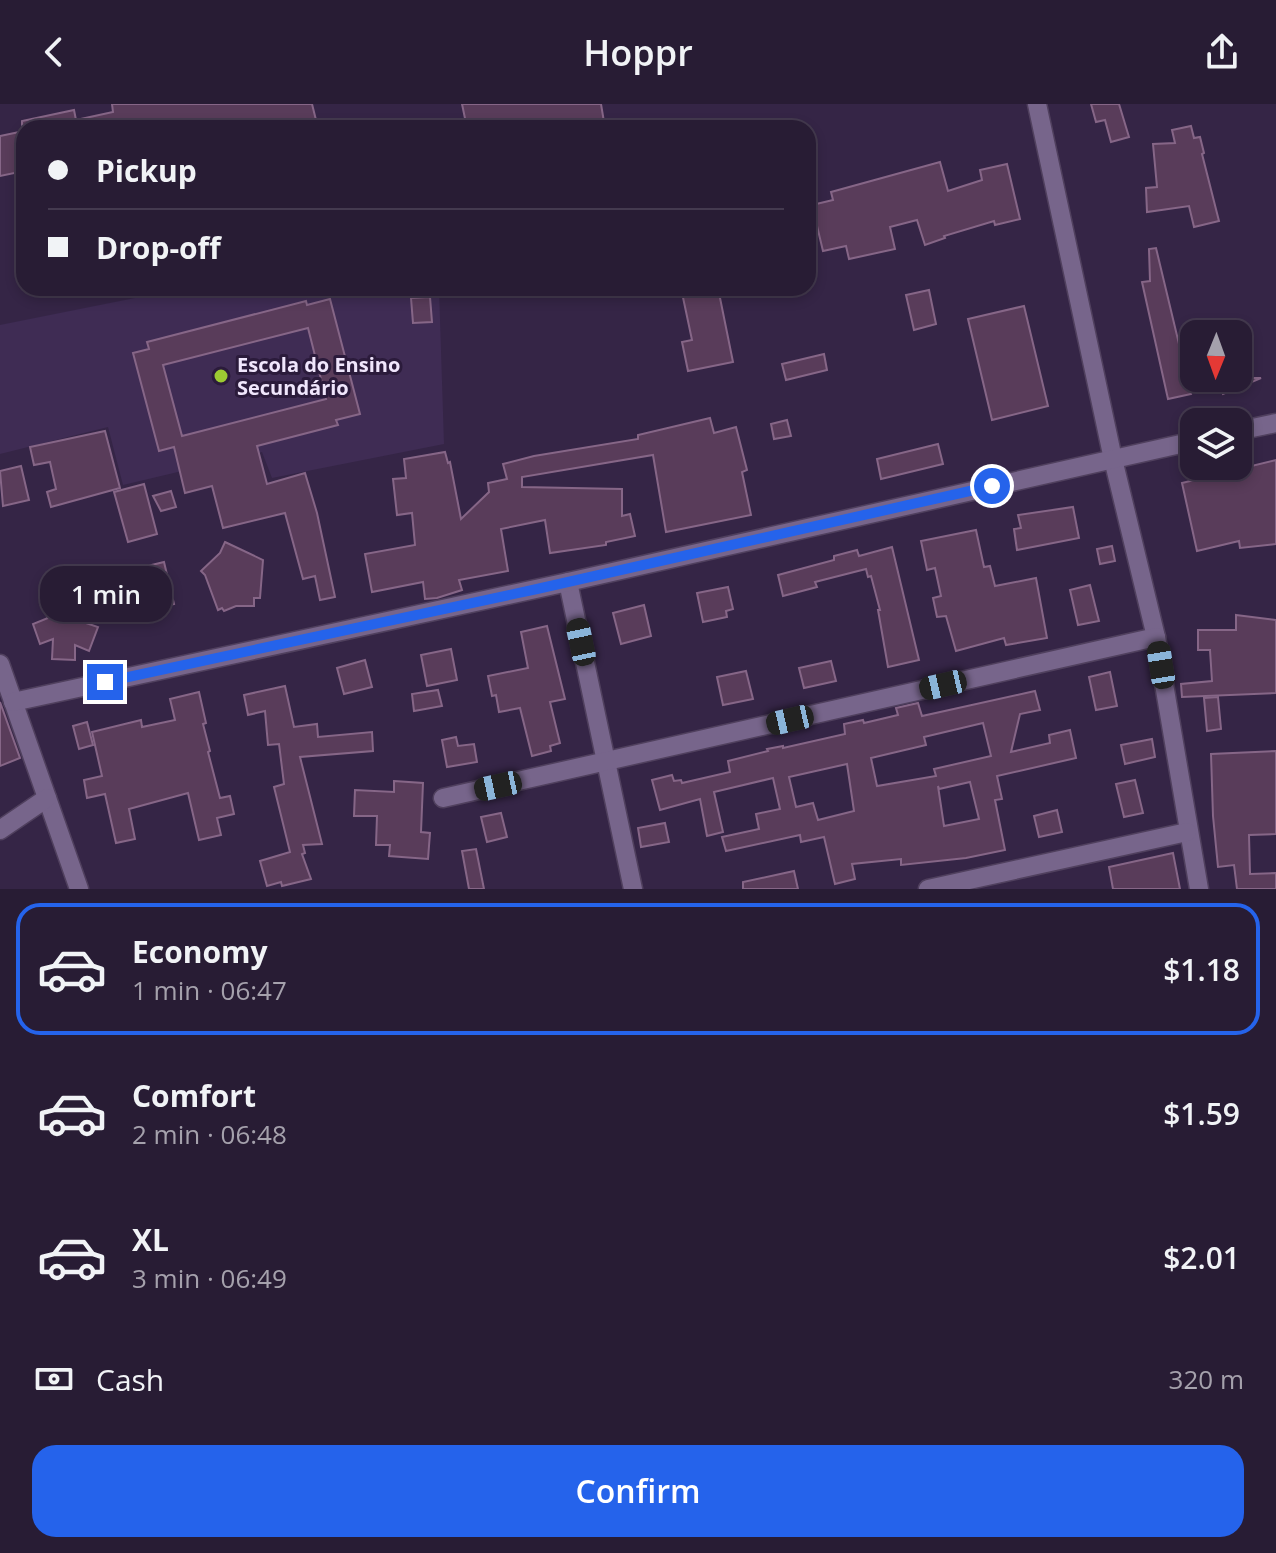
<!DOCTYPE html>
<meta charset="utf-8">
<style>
:root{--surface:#281c34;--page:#342940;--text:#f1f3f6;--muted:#a5a1ac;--line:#443a4f;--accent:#2563eb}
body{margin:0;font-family:"Open Sans",sans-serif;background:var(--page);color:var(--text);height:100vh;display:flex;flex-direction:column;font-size:30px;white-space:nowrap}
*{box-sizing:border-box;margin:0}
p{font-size:26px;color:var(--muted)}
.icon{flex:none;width:44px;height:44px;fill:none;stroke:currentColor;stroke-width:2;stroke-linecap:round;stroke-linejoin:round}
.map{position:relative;height:785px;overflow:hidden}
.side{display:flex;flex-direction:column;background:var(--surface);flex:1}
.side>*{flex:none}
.hud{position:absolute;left:16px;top:16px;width:800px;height:176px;border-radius:24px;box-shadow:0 4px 12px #0003,0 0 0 2px var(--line);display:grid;align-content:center;height:176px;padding:0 32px;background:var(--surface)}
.needle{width:52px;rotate:181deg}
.fabs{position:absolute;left:1180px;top:216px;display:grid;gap:16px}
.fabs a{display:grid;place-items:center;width:72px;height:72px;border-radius:16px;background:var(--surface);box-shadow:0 4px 12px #0003,0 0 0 2px var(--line);font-size:40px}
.end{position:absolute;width:36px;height:36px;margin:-18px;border:10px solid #2563eb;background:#fff;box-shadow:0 0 0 4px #fff}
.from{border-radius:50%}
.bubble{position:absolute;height:56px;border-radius:24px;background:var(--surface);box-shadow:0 4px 12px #0003,0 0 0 2px var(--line);font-size:26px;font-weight:600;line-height:56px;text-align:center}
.car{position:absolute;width:24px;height:48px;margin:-24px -12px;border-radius:10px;box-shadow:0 0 6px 2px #0007;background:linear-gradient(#222 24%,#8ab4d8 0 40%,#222 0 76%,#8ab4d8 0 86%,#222 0)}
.hud b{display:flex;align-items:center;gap:28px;height:76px;font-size:30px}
.hud b+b{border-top:2px solid var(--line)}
.hud i{width:20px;height:20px;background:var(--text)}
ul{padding:14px 0 0;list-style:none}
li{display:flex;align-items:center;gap:24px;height:132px;margin:0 16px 12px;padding:0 16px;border:4px solid transparent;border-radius:24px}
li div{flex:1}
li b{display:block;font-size:30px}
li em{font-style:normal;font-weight:600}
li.active{border-color:var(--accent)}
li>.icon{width:72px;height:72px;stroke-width:1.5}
.pay{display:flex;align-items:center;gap:20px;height:88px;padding:0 32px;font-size:30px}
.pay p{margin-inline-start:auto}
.cta{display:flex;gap:16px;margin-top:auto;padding:16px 32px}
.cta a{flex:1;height:92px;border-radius:24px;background:var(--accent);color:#fff;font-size:32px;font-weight:600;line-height:92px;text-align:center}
header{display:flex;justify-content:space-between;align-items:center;height:104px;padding:0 32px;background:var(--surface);font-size:36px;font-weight:600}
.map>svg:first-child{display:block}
</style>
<header><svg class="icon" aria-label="back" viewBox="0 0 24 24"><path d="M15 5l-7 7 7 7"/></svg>Hoppr<svg class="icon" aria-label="share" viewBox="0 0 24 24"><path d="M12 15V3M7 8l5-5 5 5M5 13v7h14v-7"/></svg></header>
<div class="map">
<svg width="1276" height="785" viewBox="0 0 1276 785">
<rect width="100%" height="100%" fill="#352546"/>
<path fill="#3f2c54" d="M185,184H439L444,340L272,374L262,348L123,381L108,323L0,350V221Z"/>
<g fill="#593c5a" stroke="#866687" stroke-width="2" fill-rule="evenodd">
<path d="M112,0H312L318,24H22V17L74,6L76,16L113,8Z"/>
<path d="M462,0H601L604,18L577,23L576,18L545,24H467Z"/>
<path d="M1091,0H1119L1129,33L1111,38L1105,16L1096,18Z"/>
<path d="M1191,22L1194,34L1200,33L1204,49L1202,50L1219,117L1194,123L1189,102L1147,108L1146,84L1157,83L1153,40L1175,39L1172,26Z"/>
<path d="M24,27V67L0,72V32Z"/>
<path d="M940,58L948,87L982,76L980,66L1007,60L1020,115L995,121L994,117L944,132L945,134L925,141L917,116L890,123L895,145L849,155L846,142L823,147L812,101L833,96L831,88Z"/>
<path d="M1156,144L1191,290L1168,295L1142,178L1150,177L1149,145Z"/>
<path d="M681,184H718L733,258L688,267L682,238L692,236Z"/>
<path d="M929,186L936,220L914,226L906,191Z"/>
<path d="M430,193L432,218L413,219L411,194Z"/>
<path d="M330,195L360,310L336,316L338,321L257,342L267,380L305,369L317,409L335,493L320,496L315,472L303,475L285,409L223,424L212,382L185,389L174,343L159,347L133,249L149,245L147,238L306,197L307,201ZM308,224L326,295L182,332L163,261Z"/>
<path d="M1024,202L1048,302L992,316L968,215Z"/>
<path d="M824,250L827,266L786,276L782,260Z"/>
<path d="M1216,274H1261L1223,290Z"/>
<path d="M710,314L714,329L736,323L747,366L742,368L751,411L666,428L653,351L522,373V383L622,385V412L630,410L635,432L606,438V441L550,449L545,416L501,425L508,467L459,476L462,486L437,494L425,495L423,478L372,488L365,450L415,441L412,409L397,411L393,375L406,374L404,355L445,348L448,359L450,358L461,415L489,388L488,379L507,375L503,360L534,352L638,335V331Z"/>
<path d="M787,316L791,332L774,335L771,320Z"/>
<path d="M105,327L120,384L51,403L47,388L56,385L50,358L34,361L30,343Z"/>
<path d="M938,340L943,360L881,375L877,355Z"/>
<path d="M1276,356V440L1240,444L1239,437L1197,447L1182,379Z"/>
<path d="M21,362L29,396L3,402L0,367Z"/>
<path d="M144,380L157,430L128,438L114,388Z"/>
<path d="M171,387L176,403L161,407L153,392Z"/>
<path d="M1073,403L1079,434L1017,446L1014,425L1021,424L1018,411Z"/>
<path d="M976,426L984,463L990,462L995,482L1036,474L1047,534L1006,541L1004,534L956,547L946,512L937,513L933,494L941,492L935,464L927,466L921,437Z"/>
<path d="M225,438L263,456L260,494H254V502H236L224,507L222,504L218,506L205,471L201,467L220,449Z"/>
<path d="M1112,442L1115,457L1100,460L1097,445Z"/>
<path d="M892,443L919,556L888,563L878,506H880L871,472L868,473L866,465L815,478L817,483L783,492L778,471L834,456V452L857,446L859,452Z"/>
<path d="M164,458L174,500L145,507L135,465Z"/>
<path d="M1090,481L1099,517L1078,521L1070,486Z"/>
<path d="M728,483L733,505L726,507L727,513L703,518L697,489Z"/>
<path d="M77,491L94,507L83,518L98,523L89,547L75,541V556L52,555L53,535L40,540L33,520L48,514L41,502L60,492L66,502Z"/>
<path d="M644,501L651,532L621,540L613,509Z"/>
<path d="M1236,511L1276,516V589L1182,593L1181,580L1212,577L1210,546H1198V526H1236Z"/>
<path d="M547,522L565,595L550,598L560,639L550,642L551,647L532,652L520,604L499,608L496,591L492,592L488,572L528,564L521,528Z"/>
<path d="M451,545L457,576L427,582L421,551Z"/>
<path d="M365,556L372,583L344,590L337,564Z"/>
<path d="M831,557L836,577L804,584L799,564Z"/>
<path d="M746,567L753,595L723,601L717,573Z"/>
<path d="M1110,568L1117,602L1096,606L1089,573Z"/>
<path d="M285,582L294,623L317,620L318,633L372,628L373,647L300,653L322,740L303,741L305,749L302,750L311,775L282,782L281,778L267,782L260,757L290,748L274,683L284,680L279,640L268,641L265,607L248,611L244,591Z"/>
<path d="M438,586L442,602L414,607L412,590Z"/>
<path d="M1035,587L1040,606L1020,610L1011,648L1050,639L1049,631L1070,626L1076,654L997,672L1002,695L995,696L1005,746L966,754L901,761V755L852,760L855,775L835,780L824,733L801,738L800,731L726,747L722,733L759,725L756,710L780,705L773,674L714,688L723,728L707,732L700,695L660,706L652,676L672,671L674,677L681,676L682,679L730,668L728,657L768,647L767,645L783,642V644L845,630L844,620L863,616L864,619L898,611L896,604L918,599L922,612ZM983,619L991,652L934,665L936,672L877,682L871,654L926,641L924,633ZM847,660L854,707L818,716L813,699L796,703L789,673ZM970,678L979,715L944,722L938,682L939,685Z"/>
<path d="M199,588L206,619L203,620L210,647L208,648L220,694L230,692L234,710L217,714L221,731L199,736L188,689L129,705L135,735L116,739L105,690L87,694L84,676L102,672L92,628L141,616L142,623L175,616L170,595Z"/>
<path d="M1218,593L1221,625L1207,627L1204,594Z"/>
<path d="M0,598L20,654L0,662Z"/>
<path d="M87,618L93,641L79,645L73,622Z"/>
<path d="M456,633L458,642L474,640L477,658L447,663L442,636Z"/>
<path d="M1152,635L1155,653L1125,660L1121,641Z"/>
<path d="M1276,647V730L1249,731L1250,770L1276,769V785H1237L1234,761L1218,763L1213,712L1211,650Z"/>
<path d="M1135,676L1143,709L1124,713L1116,680Z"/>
<path d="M394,677L423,679L421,728L430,729L428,755L389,752L390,741H376L377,712H354L355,686L394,688Z"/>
<path d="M1057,706L1062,728L1039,733L1034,712Z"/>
<path d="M501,709L507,733L487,738L481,713Z"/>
<path d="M665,719L669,738L641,743L638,724Z"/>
<path d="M476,745L484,785H469L462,747Z"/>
<path d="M1173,749L1180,785H1113L1109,763Z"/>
<path d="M794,767L798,785H743V778Z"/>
</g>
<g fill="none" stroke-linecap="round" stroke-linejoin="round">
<g stroke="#50405e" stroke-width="21">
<g id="minor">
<path d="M1037,0L1113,355L1156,533L1199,785"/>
<path d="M1238,327L1276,319"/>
<path d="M568,478L633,785"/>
<path d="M0,560L79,785"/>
<path d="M13,598L568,478L1194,337"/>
<path d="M443,694L1156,533"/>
<path d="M0,726L47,694"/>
<path d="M928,785L1187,728"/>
</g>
</g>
<use href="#minor" stroke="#77658b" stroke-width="18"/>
</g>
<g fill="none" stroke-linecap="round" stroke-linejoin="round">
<path stroke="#2563eb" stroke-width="10" d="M105,578L537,485L992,382"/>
</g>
<circle fill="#9cca32" stroke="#2b1b3b" stroke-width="3" cx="221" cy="272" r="8"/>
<g text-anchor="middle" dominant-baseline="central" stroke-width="6" stroke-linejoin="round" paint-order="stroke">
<g font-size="20" font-weight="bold" fill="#f0e6fc" stroke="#2b1b3b" text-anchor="start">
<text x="237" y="260">Escola do Ensino<tspan x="237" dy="23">Secundário</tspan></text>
</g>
</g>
</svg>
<div class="fabs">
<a><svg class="needle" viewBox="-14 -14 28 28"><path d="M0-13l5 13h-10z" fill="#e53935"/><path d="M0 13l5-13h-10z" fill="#a5a1ac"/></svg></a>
<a><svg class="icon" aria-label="layers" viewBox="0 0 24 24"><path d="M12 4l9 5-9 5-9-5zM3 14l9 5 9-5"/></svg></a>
</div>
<i class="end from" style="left:992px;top:382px"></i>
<i class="end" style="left:105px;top:578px"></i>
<div class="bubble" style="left:40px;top:462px;width:132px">1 min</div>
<i class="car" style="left:581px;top:538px;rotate:348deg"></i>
<i class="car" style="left:1161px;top:561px;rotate:351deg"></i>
<i class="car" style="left:943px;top:581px;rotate:257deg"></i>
<i class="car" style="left:790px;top:616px;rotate:257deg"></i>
<i class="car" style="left:498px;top:682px;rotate:258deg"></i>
<div class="hud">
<b><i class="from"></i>Pickup</b>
<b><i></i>Drop-off</b>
</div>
</div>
<section class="side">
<ul>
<li class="active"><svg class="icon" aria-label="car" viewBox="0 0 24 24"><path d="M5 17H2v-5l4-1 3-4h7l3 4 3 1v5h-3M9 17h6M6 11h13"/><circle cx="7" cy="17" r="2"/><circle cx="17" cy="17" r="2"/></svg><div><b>Economy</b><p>1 min · 06:47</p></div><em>$1.18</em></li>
<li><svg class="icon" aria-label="car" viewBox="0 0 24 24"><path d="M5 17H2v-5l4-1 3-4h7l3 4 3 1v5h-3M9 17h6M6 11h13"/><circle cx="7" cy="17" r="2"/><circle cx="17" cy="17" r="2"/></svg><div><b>Comfort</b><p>2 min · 06:48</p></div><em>$1.59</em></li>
<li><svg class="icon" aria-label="car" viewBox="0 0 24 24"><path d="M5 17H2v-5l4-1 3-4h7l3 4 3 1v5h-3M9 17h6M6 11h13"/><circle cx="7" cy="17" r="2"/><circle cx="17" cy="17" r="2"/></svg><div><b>XL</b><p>3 min · 06:49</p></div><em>$2.01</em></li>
</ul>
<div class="pay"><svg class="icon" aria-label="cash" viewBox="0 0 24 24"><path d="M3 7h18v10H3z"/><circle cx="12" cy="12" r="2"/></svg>Cash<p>320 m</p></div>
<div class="cta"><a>Confirm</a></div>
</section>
